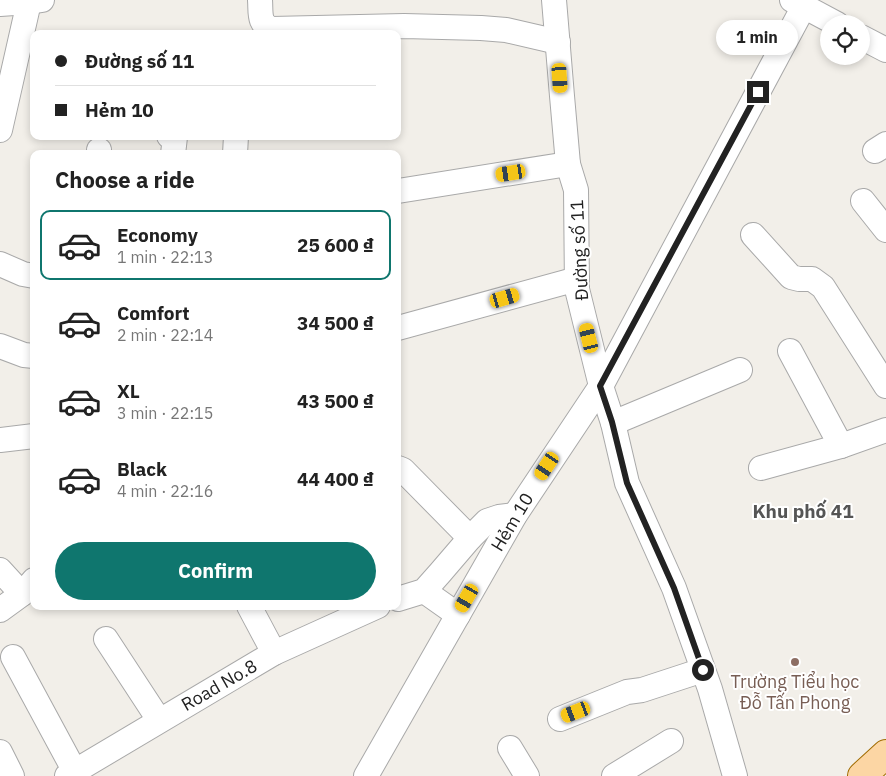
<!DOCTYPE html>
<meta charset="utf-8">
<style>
:root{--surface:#fff;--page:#f6f6f6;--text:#222;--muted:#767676;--line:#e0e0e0;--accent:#0f766e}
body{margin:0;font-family:"IBM Plex Sans",sans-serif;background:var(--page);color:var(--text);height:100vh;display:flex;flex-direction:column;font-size:19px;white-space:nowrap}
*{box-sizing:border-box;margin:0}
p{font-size:16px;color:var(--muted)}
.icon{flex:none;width:28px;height:28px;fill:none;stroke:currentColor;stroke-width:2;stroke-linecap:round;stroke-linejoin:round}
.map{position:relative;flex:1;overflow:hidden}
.details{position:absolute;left:30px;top:150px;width:371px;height:460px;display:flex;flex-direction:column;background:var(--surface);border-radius:10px;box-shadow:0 2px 8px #0003}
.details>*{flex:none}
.hud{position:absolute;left:30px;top:30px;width:371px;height:110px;border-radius:10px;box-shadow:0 2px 8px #0003;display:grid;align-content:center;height:110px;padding:0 25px;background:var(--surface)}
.controls{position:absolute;left:820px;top:15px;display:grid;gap:10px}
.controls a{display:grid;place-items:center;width:50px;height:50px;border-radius:50%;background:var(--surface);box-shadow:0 2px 8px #0003;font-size:25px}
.end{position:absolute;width:22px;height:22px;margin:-11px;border:6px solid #222;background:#fff;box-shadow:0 0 0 2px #fff}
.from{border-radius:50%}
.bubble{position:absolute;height:35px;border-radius:18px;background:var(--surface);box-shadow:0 2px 8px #0003;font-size:16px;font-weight:700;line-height:35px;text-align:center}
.car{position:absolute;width:15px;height:30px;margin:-15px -8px;border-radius:6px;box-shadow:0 0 4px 1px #0007;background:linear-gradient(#f5c518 24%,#345 0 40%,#f5c518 0 76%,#345 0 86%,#f5c518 0)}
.hud b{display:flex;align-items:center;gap:18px;height:48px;font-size:19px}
.hud b+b{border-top:1px solid var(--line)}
.hud i{width:12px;height:12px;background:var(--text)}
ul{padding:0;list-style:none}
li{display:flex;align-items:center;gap:15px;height:70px;margin:0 10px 8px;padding:0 15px;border:2px solid transparent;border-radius:10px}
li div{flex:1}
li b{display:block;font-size:19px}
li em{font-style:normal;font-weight:700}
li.on{border-color:var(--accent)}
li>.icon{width:45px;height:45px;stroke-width:1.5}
h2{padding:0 25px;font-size:22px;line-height:60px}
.button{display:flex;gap:10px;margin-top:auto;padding:10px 25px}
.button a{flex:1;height:58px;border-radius:30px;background:var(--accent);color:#fff;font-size:20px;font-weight:700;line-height:58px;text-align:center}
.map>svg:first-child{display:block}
</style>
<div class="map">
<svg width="886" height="776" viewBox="0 0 886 776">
<rect width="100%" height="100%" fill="#f2efe9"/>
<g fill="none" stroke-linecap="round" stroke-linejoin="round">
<g stroke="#a9a9a9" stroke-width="26">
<g id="minor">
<path d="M260,0C261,13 258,24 272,29L404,26L481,28L506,30L558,42"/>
<path d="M554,0L562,96L568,164L576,190L577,289L601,386L613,423L627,483L674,588L710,689L735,776"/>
<path d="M792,0L837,24"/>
<path d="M0,4L29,2L42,0"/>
<path d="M861,37L886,50"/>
<path d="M0,130L29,2"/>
<path d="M169,136L175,137L173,154"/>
<path d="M875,151L886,144"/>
<path d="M99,154V150"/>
<path d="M235,154L236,136"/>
<path d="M398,191L568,164"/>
<path d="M863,201L886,230"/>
<path d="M753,235L791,277L799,279H812L823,287L886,386"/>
<path d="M0,264L23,274L34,276"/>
<path d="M398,328L577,279"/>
<path d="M0,346L24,355L34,356"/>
<path d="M790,351L841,446"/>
<path d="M613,423L740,370"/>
<path d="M0,440L34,436"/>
<path d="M398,468L403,470L470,538"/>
<path d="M761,468L841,446L886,430"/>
<path d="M0,570L22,594"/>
<path d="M424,591L458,615"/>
<path d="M398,599L424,591L440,573L470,538L487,521L499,517L515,515"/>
<path d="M249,606L274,653"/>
<path d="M0,610L22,594L34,580"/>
<path d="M106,639L159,720"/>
<path d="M13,657L74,770"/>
<path d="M560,719L627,692L642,690L703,670"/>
<path d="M510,748L527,776"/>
<path d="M0,752L12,776"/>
<path d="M67,776L274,653L378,606"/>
<path d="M366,776L515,515L601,386L804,6"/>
<path d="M614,776L671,741"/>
</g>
</g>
<g stroke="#a06b00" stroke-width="30">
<path id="major" d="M862,776L886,754"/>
</g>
<use href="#minor" stroke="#fff" stroke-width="24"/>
<use href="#major" stroke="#fcd6a4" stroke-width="28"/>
</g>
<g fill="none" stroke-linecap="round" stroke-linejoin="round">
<path stroke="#222" stroke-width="6" d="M703,670L674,588L627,483L612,422L600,386L758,92"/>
</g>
<circle fill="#8d6e63" stroke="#fff" stroke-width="2" cx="795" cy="662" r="5"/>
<g text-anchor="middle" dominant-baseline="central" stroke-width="4" stroke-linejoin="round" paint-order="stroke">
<g font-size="18" fill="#222" stroke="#fff">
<text transform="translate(579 250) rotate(-93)">Đường số 11</text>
<text transform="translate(512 522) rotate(-59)">Hẻm 10</text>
<text transform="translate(219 685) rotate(-30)">Road No.8</text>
</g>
<g font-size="18" fill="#785e54" stroke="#fff">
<text x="795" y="681">Trường Tiểu học<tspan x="795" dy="21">Đỗ Tấn Phong</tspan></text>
</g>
<g font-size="19" font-weight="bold" fill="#555" stroke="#fff">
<text x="803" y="511">Khu phố 41</text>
</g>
</g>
</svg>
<div class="controls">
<a><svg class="icon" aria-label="locate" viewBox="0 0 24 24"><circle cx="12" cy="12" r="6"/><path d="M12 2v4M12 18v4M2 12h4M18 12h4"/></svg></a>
</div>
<i class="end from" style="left:703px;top:670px"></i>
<i class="end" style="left:758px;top:92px"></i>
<div class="bubble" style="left:716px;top:20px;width:82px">1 min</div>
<i class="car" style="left:560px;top:78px;rotate:176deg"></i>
<i class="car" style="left:511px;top:173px;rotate:261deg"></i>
<i class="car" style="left:505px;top:298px;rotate:74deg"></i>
<i class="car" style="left:589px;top:338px;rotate:346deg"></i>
<i class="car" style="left:547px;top:466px;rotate:214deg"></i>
<i class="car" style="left:467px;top:598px;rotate:210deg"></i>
<i class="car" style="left:576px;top:712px;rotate:249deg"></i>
<div class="hud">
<b><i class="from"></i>Đường số 11</b>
<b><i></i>Hẻm 10</b>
</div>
<section class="details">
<h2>Choose a ride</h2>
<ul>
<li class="on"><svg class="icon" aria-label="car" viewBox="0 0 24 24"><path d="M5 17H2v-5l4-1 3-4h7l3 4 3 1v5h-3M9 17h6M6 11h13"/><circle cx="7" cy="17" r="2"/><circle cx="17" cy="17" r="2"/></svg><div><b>Economy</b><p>1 min · 22:13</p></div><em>25 600 ₫</em></li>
<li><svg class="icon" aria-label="car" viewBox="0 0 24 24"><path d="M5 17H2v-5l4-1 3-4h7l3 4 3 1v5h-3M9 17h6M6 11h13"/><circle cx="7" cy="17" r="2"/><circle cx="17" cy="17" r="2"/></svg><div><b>Comfort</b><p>2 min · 22:14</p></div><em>34 500 ₫</em></li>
<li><svg class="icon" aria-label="car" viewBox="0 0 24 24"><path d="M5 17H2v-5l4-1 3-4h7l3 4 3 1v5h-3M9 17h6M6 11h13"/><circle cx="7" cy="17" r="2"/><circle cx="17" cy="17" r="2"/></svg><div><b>XL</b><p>3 min · 22:15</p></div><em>43 500 ₫</em></li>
<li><svg class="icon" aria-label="car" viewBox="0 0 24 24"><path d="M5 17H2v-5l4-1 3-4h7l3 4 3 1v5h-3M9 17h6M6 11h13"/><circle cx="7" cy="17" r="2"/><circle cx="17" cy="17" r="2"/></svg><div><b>Black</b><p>4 min · 22:16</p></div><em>44 400 ₫</em></li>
</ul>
<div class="button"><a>Confirm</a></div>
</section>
</div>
